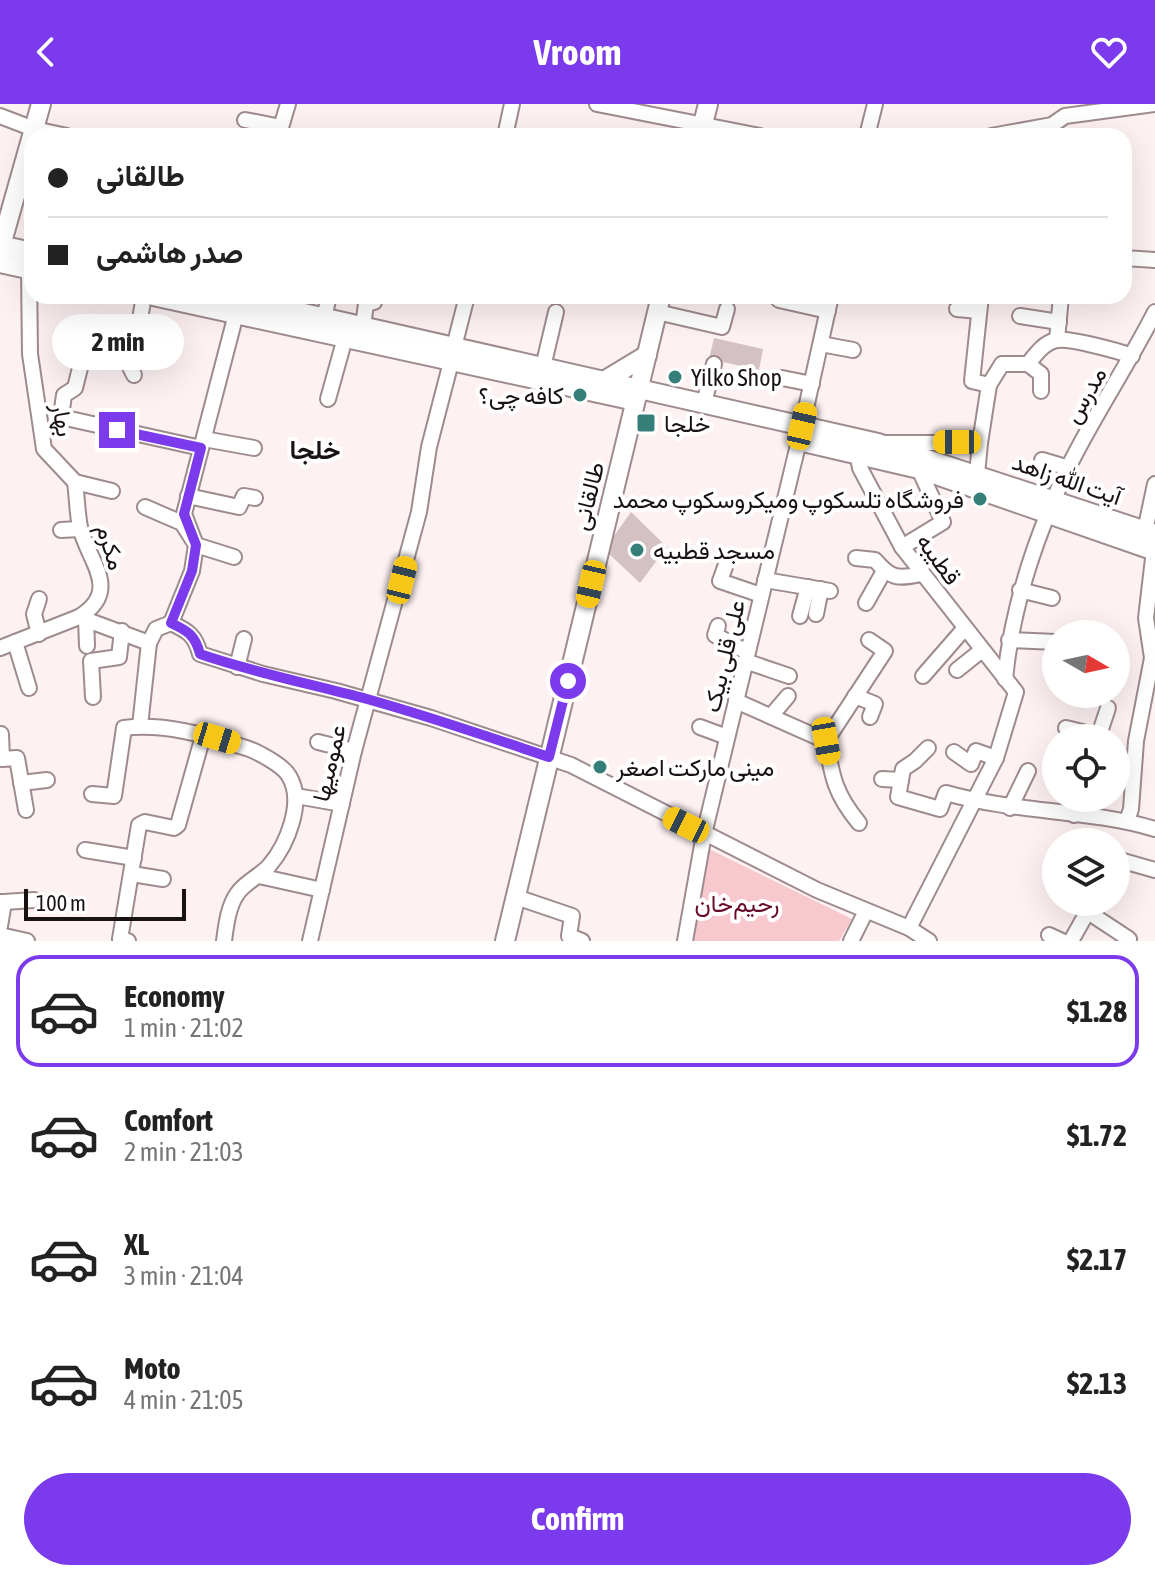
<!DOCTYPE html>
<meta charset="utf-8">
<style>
:root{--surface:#fff;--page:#f2f2f2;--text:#222;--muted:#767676;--line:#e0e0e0;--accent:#7c3aed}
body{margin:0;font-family:"Asap Condensed",Vazirmatn,sans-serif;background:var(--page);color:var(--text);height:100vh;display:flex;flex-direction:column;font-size:30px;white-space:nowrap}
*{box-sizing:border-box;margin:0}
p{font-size:26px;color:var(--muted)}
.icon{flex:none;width:44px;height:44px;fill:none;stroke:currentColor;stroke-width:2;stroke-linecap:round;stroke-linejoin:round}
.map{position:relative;height:837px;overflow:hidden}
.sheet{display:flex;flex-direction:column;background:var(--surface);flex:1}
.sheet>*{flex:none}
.guide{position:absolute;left:24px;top:24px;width:1108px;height:176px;border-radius:24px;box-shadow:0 8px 32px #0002;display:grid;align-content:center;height:176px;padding:0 24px;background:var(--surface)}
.needle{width:52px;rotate:99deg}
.fabs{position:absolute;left:1042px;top:516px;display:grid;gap:16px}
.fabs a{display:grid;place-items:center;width:88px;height:88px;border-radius:50%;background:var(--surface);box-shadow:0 8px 32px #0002;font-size:40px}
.scale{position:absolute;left:24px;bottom:20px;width:162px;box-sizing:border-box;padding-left:8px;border:4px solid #191213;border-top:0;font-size:22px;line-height:28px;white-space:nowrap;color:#191213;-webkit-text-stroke:6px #fff;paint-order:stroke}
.end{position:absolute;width:36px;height:36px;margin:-18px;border:10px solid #7c3aed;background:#fff;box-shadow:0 0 0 4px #fff}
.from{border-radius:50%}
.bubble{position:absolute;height:56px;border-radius:28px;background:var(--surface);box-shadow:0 8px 32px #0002;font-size:26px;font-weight:700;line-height:56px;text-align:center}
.car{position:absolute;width:24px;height:48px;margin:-24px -12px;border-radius:10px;box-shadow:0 0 6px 2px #0007;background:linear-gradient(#f5c518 24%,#345 0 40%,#f5c518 0 76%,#345 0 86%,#f5c518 0)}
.guide b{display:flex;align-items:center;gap:28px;height:76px;font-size:30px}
.guide b+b{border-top:2px solid var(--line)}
.guide i{width:20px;height:20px;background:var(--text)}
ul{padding:14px 0 0;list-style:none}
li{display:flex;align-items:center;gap:24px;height:112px;margin:0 16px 12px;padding:0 8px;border:4px solid transparent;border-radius:24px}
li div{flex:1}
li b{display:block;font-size:30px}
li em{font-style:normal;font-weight:700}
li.active{border-color:var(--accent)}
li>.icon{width:72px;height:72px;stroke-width:1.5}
.primary-button{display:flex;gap:16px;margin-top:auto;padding:16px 24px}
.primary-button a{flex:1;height:92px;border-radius:48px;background:var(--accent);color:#fff;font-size:32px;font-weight:700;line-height:92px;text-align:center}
header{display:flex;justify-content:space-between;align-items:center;height:104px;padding:0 24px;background:var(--accent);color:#fff;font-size:36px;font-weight:700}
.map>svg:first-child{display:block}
</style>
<header><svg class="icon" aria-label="back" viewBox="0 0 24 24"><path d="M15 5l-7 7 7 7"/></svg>Vroom<svg class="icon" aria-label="heart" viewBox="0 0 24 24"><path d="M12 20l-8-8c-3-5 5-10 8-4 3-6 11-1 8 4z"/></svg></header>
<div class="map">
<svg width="1155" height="837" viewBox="0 0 1155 837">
<rect width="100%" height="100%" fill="#fdf1f2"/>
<path fill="#f7c8ce" d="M707,744L852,815L839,837H693Z"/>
<g fill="#d4c1c3">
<path d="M714,234L763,245L759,266L709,255Z"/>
<path d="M631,408L667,443L640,479L608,449L614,432Z"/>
</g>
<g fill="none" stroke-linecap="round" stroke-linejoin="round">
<g stroke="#9e8b8e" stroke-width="18">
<g id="minor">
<path d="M597,0L760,32"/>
<path d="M0,12L34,25L67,32"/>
<path d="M245,16L281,23"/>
<path d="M279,30L288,0"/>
<path d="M505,32L512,0"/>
<path d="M867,32L875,0"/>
<path d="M991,32L1052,21L1065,12L1155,0"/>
<path d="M1124,154L1155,156"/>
<path d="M29,165L30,250L44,345L75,378L112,387"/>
<path d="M981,192L972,277L989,281"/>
<path d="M779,196L828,207"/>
<path d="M957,205L979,207"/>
<path d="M657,208L722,223L727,205"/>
<path d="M1020,212L1059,218"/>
<path d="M324,214L329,192"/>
<path d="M363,222L366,200L374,198L375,192"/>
<path d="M137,232L144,192"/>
<path d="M1057,236L1061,192"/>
<path d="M821,240L853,246"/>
<path d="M454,243L467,192"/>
<path d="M1028,260L1041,270V287"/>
<path d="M543,263L556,208"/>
<path d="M134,271L125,253L84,248L75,284L64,291L61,313L201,344"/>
<path d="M782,274L812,280"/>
<path d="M328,295L345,234"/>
<path d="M704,299L714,260"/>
<path d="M802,322L831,192"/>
<path d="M204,335L254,344"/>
<path d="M887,339H980L977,370"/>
<path d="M980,339L989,281L1002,260H1028C1035,251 1044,238 1057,236C1071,234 1118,247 1132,252"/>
<path d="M857,349L860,364L902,443L1016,588L996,654L909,824"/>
<path d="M1042,356L1069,364"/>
<path d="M75,378C77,392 77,408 80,423C87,456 123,486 79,513"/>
<path d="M188,392L239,403L244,392L255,394"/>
<path d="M145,403L182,419L196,441L234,453"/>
<path d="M61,426L80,425"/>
<path d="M1145,427L1155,380"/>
<path d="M902,443L943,418L919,365"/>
<path d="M856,454L875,456C891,475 898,475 921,470"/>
<path d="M725,463L720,477L761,491"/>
<path d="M765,476L830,487"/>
<path d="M1020,486L1052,494"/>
<path d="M866,499L884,467"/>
<path d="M816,510L821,485"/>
<path d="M800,512L808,483"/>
<path d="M86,514L87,542"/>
<path d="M171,519L192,467L196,441L184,410L236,210"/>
<path d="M718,522L715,531L747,548"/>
<path d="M39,530L34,510L39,495"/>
<path d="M1009,536L1056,538"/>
<path d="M15,538L29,584"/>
<path d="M0,544L79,513L149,539"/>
<path d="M745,557L789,572"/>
<path d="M237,563L244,535"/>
<path d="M957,566L982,546"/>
<path d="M923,572L964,525"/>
<path d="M1005,575C1012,502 1036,431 1068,364C1094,311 1128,261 1155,208"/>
<path d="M855,592L875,600L870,613"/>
<path d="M93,593L91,557L119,553L122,527"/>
<path d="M736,597L826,637"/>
<path d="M771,612L788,592"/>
<path d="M140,622L149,539L156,525L171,519C188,527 195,531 200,550L263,570L336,587L431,614L571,661L817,786L909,824L929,837"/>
<path d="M700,623L727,633"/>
<path d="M1066,624L1099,632"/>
<path d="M1,630L2,655L17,654L26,706"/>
<path d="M1098,634L1108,604"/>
<path d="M318,638L354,647"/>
<path d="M928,644L915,657L903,665L898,693L940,705L946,689C1016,709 1087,705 1155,725"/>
<path d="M954,648L971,660L976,647L996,654"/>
<path d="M882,675L901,676"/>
<path d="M21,679L47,676"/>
<path d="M92,690L114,692L124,624C163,619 206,631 243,643C255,646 283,661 289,672C305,698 287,741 269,762C260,772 244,779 237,790C228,803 226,822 224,837"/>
<path d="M296,692L342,700"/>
<path d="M1010,704L1028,667"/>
<path d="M1074,711L1080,694"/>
<path d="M1127,717L1131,705L1136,637L1152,554L1146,514L1154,446"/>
<path d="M859,719C835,690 832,673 826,637L885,547L869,536"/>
<path d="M85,746L134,754"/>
<path d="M1116,755L1155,766"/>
<path d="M132,770L163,775"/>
<path d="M259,772L322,786"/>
<path d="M516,793L572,812L569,832L582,837"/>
<path d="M0,798H4L0,822"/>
<path d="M4,798L34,796"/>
<path d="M1088,808L1129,835"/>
<path d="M0,831L27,837"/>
<path d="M1049,831L1062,837"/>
<path d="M128,837L120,835L139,721L145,718L174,724L178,721L203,632"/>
<path d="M310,837L354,647L419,408L429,343L451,258"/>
<path d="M685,837L704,730L799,337"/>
<path d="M851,837L866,807"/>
<path d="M1071,837L1093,798"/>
</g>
</g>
<g stroke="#9e8b8e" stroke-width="22">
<g id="major">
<path d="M700,32L708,0"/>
<path d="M0,141L32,148"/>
<path d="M0,145L41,0"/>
<path d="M0,159L32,166"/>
<path d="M153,192L635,297"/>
<path d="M229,192L878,339L1155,430"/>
<path d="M604,277L647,251"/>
<path d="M799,337L919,365L1155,447"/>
<path d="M505,837L661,192"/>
</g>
</g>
<use href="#minor" stroke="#fff" stroke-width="14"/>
<use href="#major" stroke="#fff" stroke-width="18"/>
</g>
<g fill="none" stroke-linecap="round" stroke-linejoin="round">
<path stroke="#7c3aed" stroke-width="10" d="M117,326L201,344L184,410L196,441L192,467L171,519C188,527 195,531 200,550C255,569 311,580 367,595C428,612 489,633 549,653L568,577"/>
</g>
<g fill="#367e79" stroke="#fff" stroke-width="3">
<circle cx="675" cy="273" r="8"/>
<circle cx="580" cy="291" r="8"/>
<rect x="636" y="309" width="20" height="20" rx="4"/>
<circle cx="980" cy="395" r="8"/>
<circle cx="637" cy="446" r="8"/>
<circle cx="600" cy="663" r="8"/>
</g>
<g text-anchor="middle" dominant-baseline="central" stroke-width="8" stroke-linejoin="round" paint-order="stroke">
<g font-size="24" fill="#191213" stroke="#fff" text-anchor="start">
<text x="691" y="273">Yilko Shop</text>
<text x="564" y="291" text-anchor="end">کافه چی؟</text>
<text x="664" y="319">خلجا</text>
<text x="964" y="395" text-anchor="end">فروشگاه تلسکوپ ومیکروسکوپ محمد</text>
<text x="653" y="446">مسجد قطبیه</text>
<text x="616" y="663">مینی مارکت اصغر</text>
</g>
<g font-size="24" fill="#191213" stroke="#fff">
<text transform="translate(1085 291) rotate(-60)">مدرس</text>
<text transform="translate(63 316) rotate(80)">بهار</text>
<text transform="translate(1067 375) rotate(19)">آیت الله زاهد</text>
<text transform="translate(588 392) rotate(-76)">طالقانی</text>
<text transform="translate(111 443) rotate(73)">مکرم</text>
<text transform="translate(939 455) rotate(54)">قطیبه</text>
<text transform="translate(724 552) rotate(-77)">علی قلی بیک</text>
<text transform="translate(329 659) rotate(-77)">عمومیها</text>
</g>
<g font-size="24" fill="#670928" stroke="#fff">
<text x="737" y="799">رحیم‌خان</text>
</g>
<g font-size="26" font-weight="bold" fill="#191213" stroke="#fff">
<text x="315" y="346">خلجا</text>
</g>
</g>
</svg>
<div class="fabs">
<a><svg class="needle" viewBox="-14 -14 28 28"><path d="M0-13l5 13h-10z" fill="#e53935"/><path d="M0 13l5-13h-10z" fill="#767676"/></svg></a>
<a><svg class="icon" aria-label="locate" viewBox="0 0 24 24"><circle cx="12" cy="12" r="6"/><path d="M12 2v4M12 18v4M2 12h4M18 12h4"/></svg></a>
<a><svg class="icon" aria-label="layers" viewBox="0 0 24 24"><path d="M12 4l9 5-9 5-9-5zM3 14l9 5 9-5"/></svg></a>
</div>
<div class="scale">100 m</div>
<i class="end from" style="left:568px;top:577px"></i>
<i class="end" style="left:117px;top:326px"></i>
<div class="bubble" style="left:52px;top:210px;width:132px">2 min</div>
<i class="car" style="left:802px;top:322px;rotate:13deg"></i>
<i class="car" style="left:957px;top:338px;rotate:270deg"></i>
<i class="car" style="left:402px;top:476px;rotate:14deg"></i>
<i class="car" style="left:591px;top:480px;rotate:193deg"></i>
<i class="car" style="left:217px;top:634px;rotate:107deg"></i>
<i class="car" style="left:826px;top:637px;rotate:170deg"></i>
<i class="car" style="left:686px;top:721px;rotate:296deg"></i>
<div class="guide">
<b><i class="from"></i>طالقانی</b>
<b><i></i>صدر هاشمی</b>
</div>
</div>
<section class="sheet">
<ul>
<li class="active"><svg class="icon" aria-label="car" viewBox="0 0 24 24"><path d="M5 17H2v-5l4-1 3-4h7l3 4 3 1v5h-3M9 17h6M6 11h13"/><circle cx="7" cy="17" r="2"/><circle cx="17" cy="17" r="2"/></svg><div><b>Economy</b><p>1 min · 21:02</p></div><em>$1.28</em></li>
<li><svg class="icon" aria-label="car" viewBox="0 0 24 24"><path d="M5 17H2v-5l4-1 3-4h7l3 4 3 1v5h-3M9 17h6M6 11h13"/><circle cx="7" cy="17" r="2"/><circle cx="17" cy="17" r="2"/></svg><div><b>Comfort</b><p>2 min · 21:03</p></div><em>$1.72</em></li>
<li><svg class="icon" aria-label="car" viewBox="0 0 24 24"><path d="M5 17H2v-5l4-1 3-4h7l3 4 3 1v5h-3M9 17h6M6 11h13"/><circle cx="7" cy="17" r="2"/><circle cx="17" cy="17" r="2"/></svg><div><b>XL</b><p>3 min · 21:04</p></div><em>$2.17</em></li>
<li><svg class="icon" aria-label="car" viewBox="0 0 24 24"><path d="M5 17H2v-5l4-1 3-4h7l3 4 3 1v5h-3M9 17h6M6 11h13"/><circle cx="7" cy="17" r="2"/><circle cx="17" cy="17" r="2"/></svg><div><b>Moto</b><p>4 min · 21:05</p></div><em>$2.13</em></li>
</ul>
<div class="primary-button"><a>Confirm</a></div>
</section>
